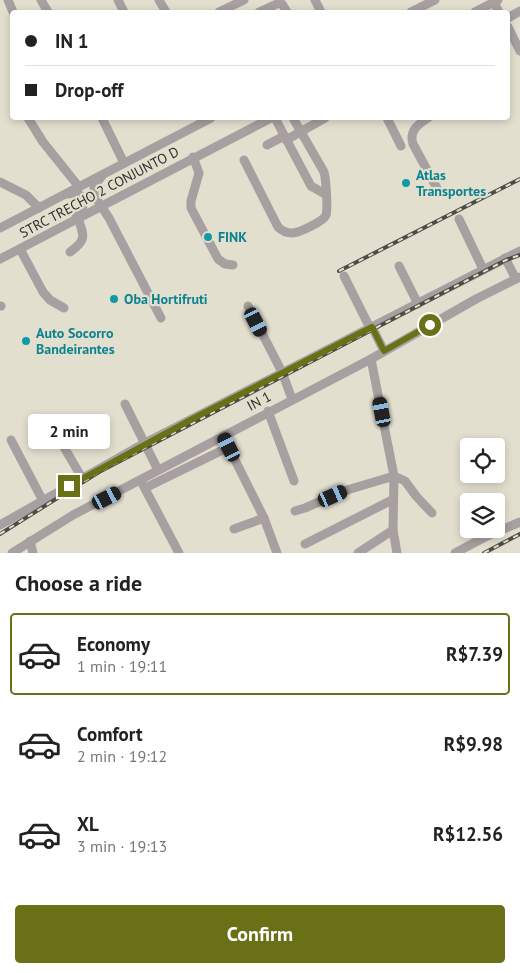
<!DOCTYPE html>
<meta charset="utf-8">
<style>
:root{--surface:#fff;--page:#f2f2f2;--text:#222;--muted:#767676;--line:#e0e0e0;--accent:#697016}
body{margin:0;font-family:"PT Sans",sans-serif;background:var(--page);color:var(--text);height:100vh;display:flex;flex-direction:column;font-size:19px;white-space:nowrap}
*{box-sizing:border-box;margin:0}
p{font-size:16px;color:var(--muted)}
.icon{flex:none;width:28px;height:28px;fill:none;stroke:currentColor;stroke-width:2;stroke-linecap:round;stroke-linejoin:round}
.map{position:relative;height:553px;overflow:hidden}
.side{display:flex;flex-direction:column;background:var(--surface);flex:1}
.side>*{flex:none}
.guide{position:absolute;left:10px;top:10px;width:500px;height:110px;border-radius:5px;box-shadow:0 2px 8px #0003;display:grid;align-content:center;height:110px;padding:0 15px;background:var(--surface)}
.tools{position:absolute;left:460px;top:438px;display:grid;gap:10px}
.tools a{display:grid;place-items:center;width:45px;height:45px;border-radius:5px;background:var(--surface);box-shadow:0 2px 8px #0003;font-size:25px}
.end{position:absolute;width:22px;height:22px;margin:-11px;border:6px solid #697016;background:#fff;box-shadow:0 0 0 2px #fff}
.from{border-radius:50%}
.bubble{position:absolute;height:35px;border-radius:5px;background:var(--surface);box-shadow:0 2px 8px #0003;font-size:16px;font-weight:600;line-height:35px;text-align:center}
.car{position:absolute;width:15px;height:30px;margin:-15px -8px;border-radius:6px;box-shadow:0 0 4px 1px #0007;background:linear-gradient(#222 24%,#8ab4d8 0 40%,#222 0 76%,#8ab4d8 0 86%,#222 0)}
.guide b{display:flex;align-items:center;gap:18px;height:48px;font-size:19px}
.guide b+b{border-top:1px solid var(--line)}
.guide i{width:12px;height:12px;background:var(--text)}
ul{padding:0;list-style:none}
li{display:flex;align-items:center;gap:15px;height:82px;margin:0 10px 8px;padding:0 5px;border:2px solid transparent;border-radius:5px}
li div{flex:1}
li b{display:block;font-size:19px}
li em{font-style:normal;font-weight:600}
li.active{border-color:var(--accent)}
li>.icon{width:45px;height:45px;stroke-width:1.5}
h2{padding:0 15px;font-size:22px;line-height:60px}
.cta{display:flex;gap:10px;margin-top:auto;padding:10px 15px}
.cta a{flex:1;height:58px;border-radius:5px;background:var(--accent);color:#fff;font-size:20px;font-weight:600;line-height:58px;text-align:center}
.map>svg:first-child{display:block}
</style>
<div class="map">
<svg width="520" height="553" viewBox="0 0 520 553">
<rect width="100%" height="100%" fill="#e2dfcf"/>
<g fill="none" stroke-linecap="round" stroke-linejoin="round">
<g stroke="#a79fa0" stroke-width="9">
<path d="M8,0L13,12"/>
<path d="M41,0L48,12"/>
<path d="M118,0L124,12"/>
<path d="M159,0L166,12"/>
<path d="M315,0L321,12"/>
<path d="M494,2L499,12"/>
<path d="M219,12L244,0"/>
<path d="M259,12L279,3L282,4L287,12"/>
<path d="M411,12L435,0"/>
<path d="M475,12L498,0"/>
<path d="M508,18L520,11"/>
<path d="M508,27L520,51"/>
<path d="M28,118L43,142L79,187"/>
<path d="M102,118L124,163"/>
<path d="M275,118L311,186L325,194"/>
<path d="M387,118L401,146"/>
<path d="M428,118C417,125 409,131 413,144L439,192"/>
<path d="M286,140L325,118"/>
<path d="M267,145L284,136"/>
<path d="M193,157L199,173L191,201V208L218,259L225,264L233,265"/>
<path d="M244,160L278,227C282,231 286,233 292,233C299,233 324,221 326,215C328,209 326,179 324,172L293,118"/>
<path d="M102,176L94,186V195L109,218L161,318"/>
<path d="M0,182L26,195L39,208"/>
<path d="M67,194L74,193L80,195C86,204 83,209 76,217"/>
<path d="M459,219L483,269"/>
<path d="M0,228L211,118"/>
<path d="M20,249L43,292L50,300L64,308"/>
<path d="M70,252C87,240 84,236 78,218"/>
<path d="M505,258L516,279"/>
<path d="M0,259L271,118"/>
<path d="M399,266L418,304"/>
<path d="M344,276L370,328"/>
<path d="M0,306H1"/>
<path d="M248,306L282,372L292,399"/>
<path d="M372,327L384,351"/>
<path d="M371,359L394,476L393,530L397,553"/>
<path d="M125,404L158,470"/>
<path d="M268,411L294,481"/>
<path d="M223,436L264,518L277,553"/>
<path d="M11,440L43,501"/>
<path d="M61,442L82,478"/>
<path d="M143,485L179,553"/>
<path d="M145,488L229,447"/>
<path d="M295,511L305,508L347,490L394,476L405,481L416,496L432,513"/>
<path d="M0,525L145,443L520,251"/>
<path d="M234,529L264,518"/>
<path d="M30,541L33,553"/>
<path d="M305,544L392,500"/>
<path d="M12,553L73,515L371,359L476,299L520,277"/>
<path d="M358,553L393,530"/>
<path d="M455,553L487,536L520,522"/>
</g>
<g stroke="#4e4c45" stroke-width="4">
<g id="rail">
<path d="M339,271L520,179"/>
<path d="M0,534L99,472L506,260L520,255"/>
<path d="M484,553L520,534"/>
</g>
</g>
<use href="#rail" stroke="#e2dfcf" stroke-width="2" stroke-dasharray="5.5" stroke-linecap="butt"/>
</g>
<g fill="none" stroke-linecap="round" stroke-linejoin="round">
<path stroke="#697016" stroke-width="6" d="M69,486L196,417L372,327L384,351L430,325"/>
</g>
<g fill="#0f9aa8" stroke="#e2dfcf" stroke-width="2">
<circle cx="406" cy="183" r="5"/>
<circle cx="208" cy="237" r="5"/>
<circle cx="114" cy="299" r="5"/>
<circle cx="26" cy="341" r="5"/>
</g>
<g text-anchor="middle" dominant-baseline="central" stroke-width="4.5" stroke-linejoin="round" paint-order="stroke">
<g font-size="14" font-weight="bold" fill="#0d838f" stroke="#e2dfcf" text-anchor="start">
<text x="416" y="175">Atlas<tspan x="416" dy="16">Transportes</tspan></text>
<text x="218" y="237">FINK</text>
<text x="124" y="299">Oba Hortifruti</text>
<text x="36" y="333">Auto Socorro<tspan x="36" dy="16">Bandeirantes</tspan></text>
</g>
<g font-size="14" fill="#312f29" stroke="#e2dfcf">
<text transform="translate(99 192) rotate(-28)">STRC TRECHO 2 CONJUNTO D</text>
<text transform="translate(259 401) rotate(-28)">IN 1</text>
</g>
</g>
</svg>
<div class="tools">
<a><svg class="icon" aria-label="locate" viewBox="0 0 24 24"><circle cx="12" cy="12" r="6"/><path d="M12 2v4M12 18v4M2 12h4M18 12h4"/></svg></a>
<a><svg class="icon" aria-label="layers" viewBox="0 0 24 24"><path d="M12 4l9 5-9 5-9-5zM3 14l9 5 9-5"/></svg></a>
</div>
<i class="end from" style="left:430px;top:325px"></i>
<i class="end" style="left:69px;top:486px"></i>
<div class="bubble" style="left:28px;top:414px;width:82px">2 min</div>
<i class="car" style="left:256px;top:322px;rotate:153deg"></i>
<i class="car" style="left:382px;top:412px;rotate:349deg"></i>
<i class="car" style="left:229px;top:447px;rotate:333deg"></i>
<i class="car" style="left:333px;top:496px;rotate:66deg"></i>
<i class="car" style="left:107px;top:498px;rotate:63deg"></i>
<div class="guide">
<b><i class="from"></i>IN 1</b>
<b><i></i>Drop-off</b>
</div>
</div>
<section class="side">
<h2>Choose a ride</h2>
<ul>
<li class="active"><svg class="icon" aria-label="car" viewBox="0 0 24 24"><path d="M5 17H2v-5l4-1 3-4h7l3 4 3 1v5h-3M9 17h6M6 11h13"/><circle cx="7" cy="17" r="2"/><circle cx="17" cy="17" r="2"/></svg><div><b>Economy</b><p>1 min · 19:11</p></div><em>R$7.39</em></li>
<li><svg class="icon" aria-label="car" viewBox="0 0 24 24"><path d="M5 17H2v-5l4-1 3-4h7l3 4 3 1v5h-3M9 17h6M6 11h13"/><circle cx="7" cy="17" r="2"/><circle cx="17" cy="17" r="2"/></svg><div><b>Comfort</b><p>2 min · 19:12</p></div><em>R$9.98</em></li>
<li><svg class="icon" aria-label="car" viewBox="0 0 24 24"><path d="M5 17H2v-5l4-1 3-4h7l3 4 3 1v5h-3M9 17h6M6 11h13"/><circle cx="7" cy="17" r="2"/><circle cx="17" cy="17" r="2"/></svg><div><b>XL</b><p>3 min · 19:13</p></div><em>R$12.56</em></li>
</ul>
<div class="cta"><a>Confirm</a></div>
</section>
